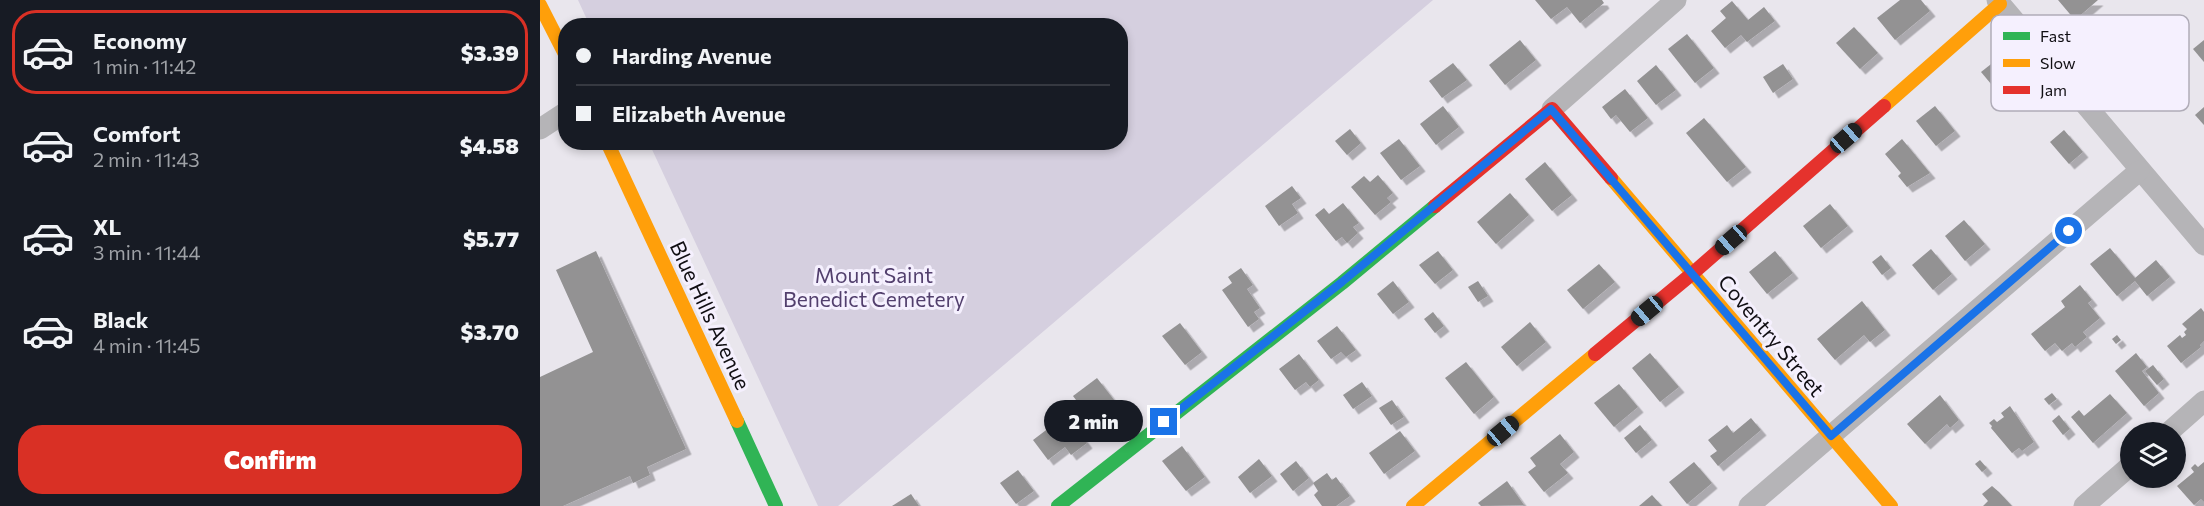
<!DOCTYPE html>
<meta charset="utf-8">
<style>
:root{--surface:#171b24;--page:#242831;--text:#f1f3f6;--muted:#9ea1a6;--line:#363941;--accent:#d93025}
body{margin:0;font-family:Commissioner,sans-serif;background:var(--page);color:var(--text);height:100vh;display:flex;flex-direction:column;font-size:22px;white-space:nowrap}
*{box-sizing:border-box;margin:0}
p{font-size:20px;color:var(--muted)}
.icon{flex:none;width:33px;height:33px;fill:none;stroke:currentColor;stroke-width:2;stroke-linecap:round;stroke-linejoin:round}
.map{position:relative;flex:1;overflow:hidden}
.side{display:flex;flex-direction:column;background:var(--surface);width:540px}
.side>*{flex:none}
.banner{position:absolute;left:18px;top:18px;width:570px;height:132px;border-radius:24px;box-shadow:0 3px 9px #0003;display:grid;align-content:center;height:132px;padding:0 18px;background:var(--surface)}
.fabs{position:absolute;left:1580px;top:422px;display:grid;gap:12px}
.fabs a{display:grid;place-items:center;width:66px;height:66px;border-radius:50%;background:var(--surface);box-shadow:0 3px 9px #0003;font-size:30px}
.end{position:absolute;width:27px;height:27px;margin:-14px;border:8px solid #1a73e8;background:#fff;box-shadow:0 0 0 3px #fff}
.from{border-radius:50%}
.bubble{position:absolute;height:42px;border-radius:21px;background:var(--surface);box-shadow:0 3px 9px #0003;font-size:20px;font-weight:800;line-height:42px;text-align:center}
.car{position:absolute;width:18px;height:36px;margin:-18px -9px;border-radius:8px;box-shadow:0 0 4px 2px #0007;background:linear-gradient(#222 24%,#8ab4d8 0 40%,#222 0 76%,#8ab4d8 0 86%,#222 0)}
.banner b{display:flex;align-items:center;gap:21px;height:57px;font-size:22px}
.banner b+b{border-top:2px solid var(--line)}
.banner i{width:15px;height:15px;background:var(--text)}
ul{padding:10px 0 0;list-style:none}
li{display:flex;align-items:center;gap:18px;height:84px;margin:0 12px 9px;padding:0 6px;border:3px solid transparent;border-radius:24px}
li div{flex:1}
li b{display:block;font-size:22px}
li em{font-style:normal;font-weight:800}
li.on{border-color:var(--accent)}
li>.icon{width:54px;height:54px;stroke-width:1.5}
.cta{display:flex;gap:12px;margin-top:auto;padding:12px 18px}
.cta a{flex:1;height:69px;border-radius:24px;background:var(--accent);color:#fff;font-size:24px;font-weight:800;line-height:69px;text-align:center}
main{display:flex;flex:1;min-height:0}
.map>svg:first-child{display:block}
</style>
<main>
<section class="side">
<ul>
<li class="on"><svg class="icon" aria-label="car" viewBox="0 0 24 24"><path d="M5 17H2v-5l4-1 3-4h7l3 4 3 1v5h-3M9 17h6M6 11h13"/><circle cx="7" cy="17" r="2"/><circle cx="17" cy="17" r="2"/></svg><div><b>Economy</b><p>1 min · 11:42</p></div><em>$3.39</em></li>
<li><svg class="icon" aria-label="car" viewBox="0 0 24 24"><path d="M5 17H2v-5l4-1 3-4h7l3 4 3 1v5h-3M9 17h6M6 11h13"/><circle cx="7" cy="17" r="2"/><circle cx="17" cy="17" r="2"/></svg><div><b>Comfort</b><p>2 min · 11:43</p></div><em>$4.58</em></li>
<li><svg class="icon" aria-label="car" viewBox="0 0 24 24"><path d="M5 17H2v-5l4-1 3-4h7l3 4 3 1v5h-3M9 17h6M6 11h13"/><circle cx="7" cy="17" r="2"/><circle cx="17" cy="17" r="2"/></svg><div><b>XL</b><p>3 min · 11:44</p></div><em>$5.77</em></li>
<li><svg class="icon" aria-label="car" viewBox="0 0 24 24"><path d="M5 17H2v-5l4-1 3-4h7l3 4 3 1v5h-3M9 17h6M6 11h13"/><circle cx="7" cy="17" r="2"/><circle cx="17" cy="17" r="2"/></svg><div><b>Black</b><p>4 min · 11:45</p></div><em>$3.70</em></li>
</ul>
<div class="cta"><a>Confirm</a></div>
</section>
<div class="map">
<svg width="1664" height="506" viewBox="0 0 1664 506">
<defs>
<filter id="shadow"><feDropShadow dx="5.5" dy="5.5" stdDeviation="0" flood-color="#0004"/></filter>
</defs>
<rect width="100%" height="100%" fill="#e9e6ed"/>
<path fill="#d5cfdf" d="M38,0H893L298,506H278L109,143L580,142V26H50Z"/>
<g fill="#939293" filter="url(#shadow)">
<path d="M995,0H1062L1064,3L1040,23L1027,7L1011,19Z"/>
<path d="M1360,0H1381L1390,11L1355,40L1337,18Z"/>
<path d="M1518,0H1558L1535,20Z"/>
<path d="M1192,1L1208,20L1224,7L1235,21L1207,42L1201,35L1185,48L1171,31L1186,18L1180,11Z"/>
<path d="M1314,27L1338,53L1320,69L1296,43Z"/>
<path d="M1147,34L1174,68L1155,83L1128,49Z"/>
<path d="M980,40L996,60L965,85L949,65Z"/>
<path d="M1664,40V62L1653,49Z"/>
<path d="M1460,57L1485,88L1467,103L1441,72Z"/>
<path d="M913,63L927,80L902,98L889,81Z"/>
<path d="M1243,64L1253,79L1233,93L1223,77Z"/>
<path d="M1116,65L1136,90L1116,105L1097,81Z"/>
<path d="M1085,89L1108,118L1090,132L1076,115L1071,119L1062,107Z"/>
<path d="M903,106L919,127L896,145L880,124Z"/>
<path d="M1395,106L1415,131L1396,146L1376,121Z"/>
<path d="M1664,107V125L1655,115Z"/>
<path d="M1164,118L1206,167L1187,182L1146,133Z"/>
<path d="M810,129L821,143L807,155L795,141Z"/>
<path d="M1524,130L1543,152L1529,164L1510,142Z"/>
<path d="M859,139L880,166L861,180L840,153Z"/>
<path d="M1362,139L1390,173L1367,187L1358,176L1361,173L1345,154Z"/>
<path d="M1005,162L1032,195L1012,211L985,179Z"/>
<path d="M838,175L853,193L847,198L851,202L835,215L811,187L824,176L830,182Z"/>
<path d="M752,186L761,198L752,204L758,213L739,226L725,206Z"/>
<path d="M970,193L989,215L956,244L937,222Z"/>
<path d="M803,203L819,223L813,227L818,233L807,243L802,237L796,241L775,215L784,208L789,214Z"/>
<path d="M1290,204L1308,226L1281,248L1263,226Z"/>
<path d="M1424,220L1445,244L1425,261L1405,236Z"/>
<path d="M1570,248L1595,278L1616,260L1630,277L1607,296L1595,281L1577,296L1550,264Z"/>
<path d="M1391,249L1412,274L1393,290L1372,265Z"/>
<path d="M56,251L146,449L107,467L110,475L93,483L90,476L23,506H0V377L53,352L16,270Z"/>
<path d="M898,251L913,270L895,284L879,265Z"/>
<path d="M1235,251L1253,273L1227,294L1209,272Z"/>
<path d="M1341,255L1351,268L1342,275L1332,262Z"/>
<path d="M1059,264L1075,282L1043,309L1027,290Z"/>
<path d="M701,268L713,285L707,289L720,308L714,312L719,319L708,327L682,290L692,283L688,277Z"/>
<path d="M853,281L869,302L853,314L837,294Z"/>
<path d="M938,281L948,296L938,302L928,287Z"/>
<path d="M1540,285L1552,300L1548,303L1560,318L1543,332L1547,337L1535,347L1532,343L1522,351L1515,343L1505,351L1491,334L1525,307L1521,301Z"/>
<path d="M1322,301L1345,330L1330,342L1324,335L1295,360L1277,339Z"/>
<path d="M1661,308L1664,312V341L1660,345L1661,347L1641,363L1627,346L1640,335L1642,338L1646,335L1644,332L1647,329L1642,324Z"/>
<path d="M893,312L904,326L895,333L884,319Z"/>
<path d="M990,322L1006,342L977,366L961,347Z"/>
<path d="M640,323L662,352L645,365L622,336Z"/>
<path d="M797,326L816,350L806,357L801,352L791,359L777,341Z"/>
<path d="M1577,335L1581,340L1576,344L1572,339Z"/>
<path d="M1110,353L1139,387L1120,402L1092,368Z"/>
<path d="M1596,353L1607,367L1602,371L1619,393L1604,406L1575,371Z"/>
<path d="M759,354L779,380L770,387L766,382L755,390L739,369Z"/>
<path d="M926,362L954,397L934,414L905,378Z"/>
<path d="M1613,365L1624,379L1617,385L1605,371Z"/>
<path d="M557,378L585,414L560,432L533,396Z"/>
<path d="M822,382L832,396L813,409L803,395Z"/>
<path d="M1079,384L1098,407L1074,427L1054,403Z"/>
<path d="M1512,393L1517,399L1509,405L1504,399Z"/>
<path d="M1570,394L1587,413L1553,443L1531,417L1539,410L1544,416Z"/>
<path d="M1400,395L1419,420L1410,428L1407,424L1385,444L1367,424Z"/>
<path d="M852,400L864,417L851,425L839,408Z"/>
<path d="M1470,406L1494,442L1482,451L1479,448L1472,453L1451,428L1452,426L1449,423L1454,419L1457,422L1464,417L1461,413Z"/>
<path d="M526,415L547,443L531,455L525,447L508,460L493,440Z"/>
<path d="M1519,415L1530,429L1523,435L1512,421Z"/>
<path d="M1211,418L1221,430L1178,466L1170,456L1177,451L1168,440L1187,425L1193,433Z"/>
<path d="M1100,425L1112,440L1096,453L1084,438Z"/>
<path d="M860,431L875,451L844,474L829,453Z"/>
<path d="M1020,434L1034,452L1020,464L1028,473L1004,492L988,472L996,466L990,458Z"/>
<path d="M642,446L665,477L646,491L622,461Z"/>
<path d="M719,459L732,476L710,493L698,477Z"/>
<path d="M1440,460L1447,468L1442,472L1435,464Z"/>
<path d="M756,461L769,478L753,491L740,474Z"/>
<path d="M1154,462L1172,483L1147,504L1129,482Z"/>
<path d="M1664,462V502L1661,499L1654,505L1637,486L1654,472L1651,468L1655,464L1658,467Z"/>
<path d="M478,470L494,491L476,504L460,483Z"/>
<path d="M787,473L792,480L796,477L810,496L796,506H782L774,495L778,491L773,483Z"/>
<path d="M967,481L984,505L941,506L938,503Z"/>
<path d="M1452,486L1459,492L1472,506H1443L1448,501L1442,494Z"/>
<path d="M371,494L379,506H352Z"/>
<path d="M1112,495L1122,506H1099Z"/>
</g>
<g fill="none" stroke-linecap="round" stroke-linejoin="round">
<g stroke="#b5b4b7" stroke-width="21">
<path d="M1457,0L1664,245"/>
<path d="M1012,109L1136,0"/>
<path d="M0,129L26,112"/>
<path d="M1629,432L1664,401"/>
<path d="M1209,506L1599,171"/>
<path d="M1544,506L1590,466"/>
</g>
<g stroke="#30b455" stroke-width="14">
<path d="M197,421L236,506"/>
<path d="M518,506L802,283L895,206"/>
</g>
<g stroke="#ff9f0a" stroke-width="14">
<path d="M0,5L26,56"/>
<path d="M1344,106L1460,4"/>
<path d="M67,142L197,421"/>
<path d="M1071,178L1351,506"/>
<path d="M873,506L1055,354"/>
</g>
<g stroke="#e5322d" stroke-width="14">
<path d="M895,206L1012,109L1071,178"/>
<path d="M1055,354L1153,273L1344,106"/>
</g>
</g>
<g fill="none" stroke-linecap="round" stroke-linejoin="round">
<path stroke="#1a73e8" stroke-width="8" d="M624,422L802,282L1011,109L1291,436L1529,231"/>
</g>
<g text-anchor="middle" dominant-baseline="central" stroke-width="6" stroke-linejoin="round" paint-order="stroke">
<g font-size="21" fill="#523f6d" stroke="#f5f0fe">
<text x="334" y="274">Mount Saint<tspan x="334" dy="24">Benedict Cemetery</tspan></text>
</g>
<g font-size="21" fill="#100e13" stroke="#f5f0fe">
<text transform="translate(171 315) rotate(65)">Blue Hills Avenue</text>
<text transform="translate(1232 335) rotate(50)">Coventry Street</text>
</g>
</g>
<rect x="1451" y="15" width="198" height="96" rx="9" fill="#f5f0fe" stroke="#b0acb8" stroke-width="1.5"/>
<rect x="1463" y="32" width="27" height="8" fill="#30b455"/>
<rect x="1463" y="59" width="27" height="8" fill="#ff9f0a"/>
<rect x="1463" y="86" width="27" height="8" fill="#e5322d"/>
<g font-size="16" fill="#100e13">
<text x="1500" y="42">Fast</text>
<text x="1500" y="69">Slow</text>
<text x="1500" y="96">Jam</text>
</g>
</svg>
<div class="fabs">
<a><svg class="icon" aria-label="layers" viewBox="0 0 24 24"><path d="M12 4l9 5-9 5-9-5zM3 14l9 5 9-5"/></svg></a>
</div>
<i class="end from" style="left:1529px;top:231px"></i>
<i class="end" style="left:624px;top:422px"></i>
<div class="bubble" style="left:504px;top:400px;width:99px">2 min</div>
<i class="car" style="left:1306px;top:138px;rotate:49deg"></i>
<i class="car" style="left:1191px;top:240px;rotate:229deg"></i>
<i class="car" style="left:1107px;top:311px;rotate:230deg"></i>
<i class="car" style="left:963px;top:431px;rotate:50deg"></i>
<div class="banner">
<b><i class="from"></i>Harding Avenue</b>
<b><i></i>Elizabeth Avenue</b>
</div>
</div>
</main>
